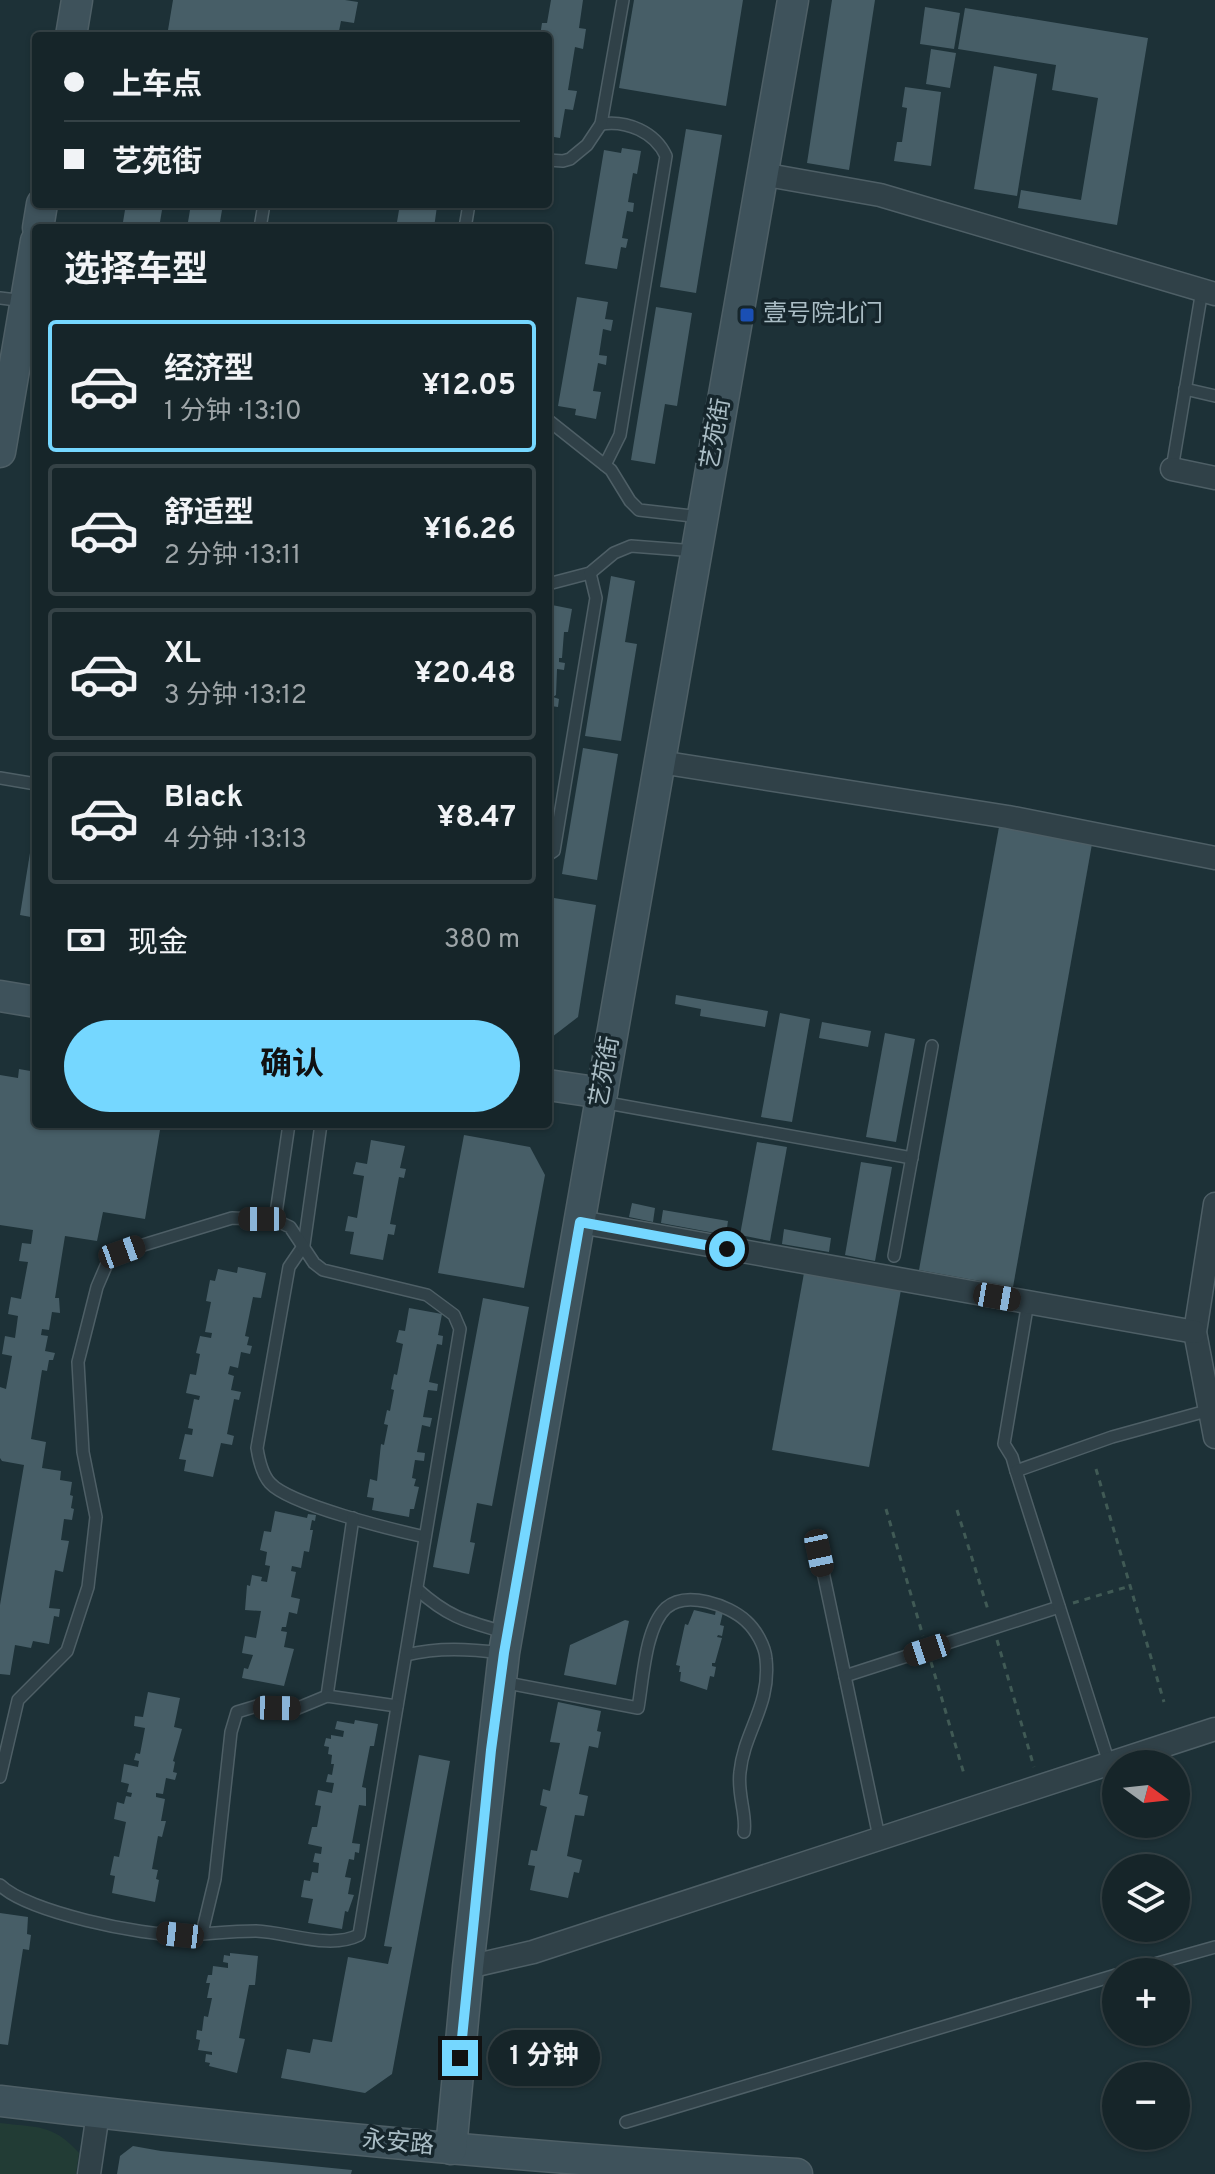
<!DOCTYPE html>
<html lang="zh">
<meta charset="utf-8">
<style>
:root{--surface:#162529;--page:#233135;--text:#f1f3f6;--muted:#9ea5a8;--line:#354246;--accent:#75d7ff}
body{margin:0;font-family:Overpass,"Noto Sans SC",sans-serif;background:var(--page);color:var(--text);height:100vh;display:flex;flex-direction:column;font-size:30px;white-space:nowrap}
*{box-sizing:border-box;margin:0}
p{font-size:26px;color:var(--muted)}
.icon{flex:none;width:44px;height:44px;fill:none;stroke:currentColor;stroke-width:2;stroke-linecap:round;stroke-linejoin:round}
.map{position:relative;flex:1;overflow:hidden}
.side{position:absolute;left:32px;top:224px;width:520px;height:904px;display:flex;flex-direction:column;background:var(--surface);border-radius:8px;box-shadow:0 2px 6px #0004,0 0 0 2px var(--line)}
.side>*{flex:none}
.top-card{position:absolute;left:32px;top:32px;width:520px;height:176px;border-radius:8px;box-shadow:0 2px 6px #0004,0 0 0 2px var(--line);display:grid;align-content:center;height:176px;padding:0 32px;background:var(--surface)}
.needle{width:52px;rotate:105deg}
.controls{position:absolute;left:1102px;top:1750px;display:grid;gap:16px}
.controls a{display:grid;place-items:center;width:88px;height:88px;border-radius:50%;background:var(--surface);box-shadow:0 2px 6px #0004,0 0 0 2px var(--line);font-size:40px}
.end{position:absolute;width:36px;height:36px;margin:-18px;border:10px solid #75d7ff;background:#111;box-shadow:0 0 0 4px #111}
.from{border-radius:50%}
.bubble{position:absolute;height:56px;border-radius:28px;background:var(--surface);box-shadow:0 2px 6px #0004,0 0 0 2px var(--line);font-size:26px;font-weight:700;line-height:56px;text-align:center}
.car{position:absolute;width:24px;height:48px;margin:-24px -12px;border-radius:10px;box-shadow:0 0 6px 2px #0007;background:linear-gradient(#222 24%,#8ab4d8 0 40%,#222 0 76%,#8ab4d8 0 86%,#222 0)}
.top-card b{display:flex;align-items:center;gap:28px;height:76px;font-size:30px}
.top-card b+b{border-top:2px solid var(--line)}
.top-card i{width:20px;height:20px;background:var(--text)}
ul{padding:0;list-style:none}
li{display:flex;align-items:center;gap:24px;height:132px;margin:0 16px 12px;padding:0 16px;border:4px solid var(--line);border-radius:8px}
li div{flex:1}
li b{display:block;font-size:30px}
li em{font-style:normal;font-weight:700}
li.current{border-color:var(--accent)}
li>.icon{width:72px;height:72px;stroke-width:1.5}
h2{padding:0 32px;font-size:36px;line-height:96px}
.pay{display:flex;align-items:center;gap:20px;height:88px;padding:0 32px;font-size:30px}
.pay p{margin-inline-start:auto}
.button{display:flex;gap:16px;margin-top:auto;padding:16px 32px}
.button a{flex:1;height:92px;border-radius:48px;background:var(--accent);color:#111;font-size:32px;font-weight:700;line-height:92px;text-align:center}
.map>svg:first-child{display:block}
</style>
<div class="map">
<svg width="1215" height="2174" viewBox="0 0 1215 2174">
<rect width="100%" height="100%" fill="#1d3137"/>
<path fill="#223c35" d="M0,2123C37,2128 52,2123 79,2153L76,2174H0Z"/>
<g fill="#475e67">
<path d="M173,0H345L358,2L354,23L341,21L338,36H167Z"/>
<path d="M551,0H583L579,28L586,29L583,49L575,47L568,90L577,91L573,110L565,109L560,138L548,136V36H540L542,23H547Z"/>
<path d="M634,0H743L726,106L619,88Z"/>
<path d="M832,0H875L849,170L807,163Z"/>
<path d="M925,7L960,13L954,49L920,44Z"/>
<path d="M965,8L1148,38L1117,225L1018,208L1021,190L1081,200L1098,98L1052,90L1056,65L958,49Z"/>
<path d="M931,49L956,53L950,88L926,84Z"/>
<path d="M994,66L1037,74L1017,196L974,189Z"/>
<path d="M905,87L941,92L931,166L894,161L897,142H902L907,108L902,107Z"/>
<path d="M686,129L722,135L696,293L660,287Z"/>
<path d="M622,148L641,151L637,174L633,173L628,202L634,203L633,212L627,211L622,238L628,239L626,248L621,247L617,269L585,264L604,150L621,153Z"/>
<path d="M126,204H163L159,228H122Z"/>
<path d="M191,204H223L219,228H187Z"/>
<path d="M400,204L437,206L434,228H396Z"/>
<path d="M577,297L608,302L605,319L613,320L611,331L603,329L599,355L607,356L606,365L598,363L593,391L601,392L596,419L575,415L576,409L558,406Z"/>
<path d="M656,307L692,313L677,406L665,404L655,464L631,460Z"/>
<path d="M611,576L635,581L625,642L637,644L621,741L585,736Z"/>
<path d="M552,605L572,609L568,632H564L562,658H559V662L565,663L564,670L557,669L556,695L553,697L559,699L558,707L551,706L550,715L548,611L550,612Z"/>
<path d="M583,748L618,754L597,880L562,874Z"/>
<path d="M999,827L1092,844L1013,1287L919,1270Z"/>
<path d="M34,828L36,829V918L20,915Z"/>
<path d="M548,897L596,905L578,1017L552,1037L548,1036Z"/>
<path d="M676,995L768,1011L765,1027L700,1016L701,1009L675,1004Z"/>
<path d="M780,1013L810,1019L792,1122L761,1117Z"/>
<path d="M822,1022L871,1031L868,1047L819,1038Z"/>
<path d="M885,1033L915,1039L896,1142L866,1137Z"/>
<path d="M19,1069L36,1072V1124H161L145,1219L103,1212L97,1241L65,1236L55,1298H59L60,1313L52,1312L49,1330L42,1329L41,1335L48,1336L45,1351L55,1353L53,1360H49L47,1371L42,1370L31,1439L46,1442L42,1468L61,1471L60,1480L72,1482L70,1495L73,1496L71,1508L74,1509L72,1520L64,1519L61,1540L69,1541L63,1572L55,1570L49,1608L60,1609L59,1617L54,1616L49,1644L33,1641L31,1648L15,1645L10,1675L0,1674V1605L24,1465L2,1461L0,1458V1387L6,1389L12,1356L2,1354L5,1336L15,1338L18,1316L8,1314L11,1297L21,1299L28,1262L19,1261L22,1243L31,1244L33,1230L0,1225V1075L18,1078Z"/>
<path d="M464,1135L530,1147L545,1175L524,1288L438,1273Z"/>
<path d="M371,1140L405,1146L400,1168L406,1169L404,1178L399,1177L390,1224L396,1225L394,1235L388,1234L383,1260L350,1254L354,1232L345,1231L348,1216L357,1218L364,1176L353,1174L356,1162L367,1164Z"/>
<path d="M757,1142L787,1147L770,1241L740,1235Z"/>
<path d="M861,1162L892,1167L875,1261L845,1255Z"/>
<path d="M632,1203L655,1208L653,1222L629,1217Z"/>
<path d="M663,1210L728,1221L726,1235L661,1223Z"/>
<path d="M784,1229L831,1238L829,1252L782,1244Z"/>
<path d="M238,1267L266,1273L261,1298L253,1297L245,1336L249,1337L247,1345L252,1346L250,1354L241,1352L238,1368L230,1366L228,1374L234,1376L231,1390L241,1392L239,1400L234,1399L227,1434L234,1436L232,1445L221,1443L213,1477L184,1471L186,1460L179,1459L185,1434L192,1435L193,1429L188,1428L194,1399L199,1400L200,1396L186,1393L190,1374L196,1375L200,1354L196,1353L200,1336L211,1338L212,1333L205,1332L211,1302L206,1301L210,1280L215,1281L218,1269L237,1273Z"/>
<path d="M804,1273L901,1290L869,1467L772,1450Z"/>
<path d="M483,1298L529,1307L492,1506L477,1503L470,1542L475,1543L469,1574L433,1567Z"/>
<path d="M409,1308L442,1314L438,1335L443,1336L442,1345L437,1344L429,1382L438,1384L437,1391L428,1390L423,1417L432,1418L430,1427L422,1425L417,1452L425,1453L424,1461L415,1460L412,1478L416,1479L414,1486L419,1487L414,1509H410L409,1517L372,1510L374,1498L367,1497L370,1479L377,1481L381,1444L384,1445L388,1425L384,1424L387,1410L390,1411L394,1390L391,1389L394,1374L397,1375L403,1344L396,1342L399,1330L405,1331Z"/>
<path d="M275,1511L307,1518L308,1514L316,1515L315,1521L312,1520L310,1530H313L309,1552L304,1551L301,1568L292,1566L291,1571L296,1572L291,1597L300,1599L297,1614L289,1612L286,1627H282L281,1631L287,1632L284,1647L294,1649L284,1686L242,1678L244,1668L248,1669L253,1655L242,1653L245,1636L256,1638L261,1611L245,1610L247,1585L250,1586L252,1575L262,1577L261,1581L267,1582L270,1566L265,1565L267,1552L260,1550L264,1531L271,1532Z"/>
<path d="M694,1610L715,1615L716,1610L723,1612L720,1625L724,1626L722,1636L718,1635L717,1637L722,1638L715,1663H712V1666L716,1667L714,1677L710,1676L707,1690L680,1681L681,1672H679L680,1666L676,1665L685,1624L688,1625Z"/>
<path d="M625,1620L629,1621L616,1685L564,1675L570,1645Z"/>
<path d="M148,1692L180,1698L174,1727L182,1729L173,1761L175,1762L173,1772L177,1773L175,1780L166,1778L163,1794L156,1793V1797L165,1799L161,1821H166L162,1837L158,1836L152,1869L158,1870L156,1879L159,1880L155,1902L112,1893L115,1876L110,1875L114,1856L119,1857L126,1822L114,1819L117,1802L124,1804L126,1796L131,1797L132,1793L127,1792L129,1784L121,1782L124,1764L138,1767L139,1761L134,1760L136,1753L140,1754L145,1728L134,1726L135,1716L143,1717Z"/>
<path d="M558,1702L601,1711L597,1731L601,1732L598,1748L589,1746L579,1794L588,1796L584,1816L575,1815L567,1856L582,1860L579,1873L574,1872L568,1898L530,1890L535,1866L528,1865L531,1850L537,1851L547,1807L540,1805L543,1789L550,1791L560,1743L550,1742Z"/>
<path d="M355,1720L378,1724L374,1746H370L362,1787L366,1788V1806L359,1805L352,1843L360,1844L359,1853L355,1852L354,1860L349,1859L345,1877L351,1878L348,1894L354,1895L348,1912L345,1911L342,1929L308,1923L313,1899L301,1897L304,1880L310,1881L312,1872L318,1873L319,1863L313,1862L315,1853L321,1854L322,1847L308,1844L312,1827H317L321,1806L315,1805L318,1790L332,1793L334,1783L326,1782L328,1774L332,1775L334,1764H331L332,1755L328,1754L329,1747L324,1746L326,1738L331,1739V1735L343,1737L344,1731L335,1729L337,1721L354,1724Z"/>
<path d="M419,1755L450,1761L392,2074L365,2093L281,2078L287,2049L310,2053L313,2039L332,2042L348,1957L388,1964L392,1947L384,1946Z"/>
<path d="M0,1913L28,1917L27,1934L31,1935L29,1950L23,1949L8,2045L0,2044Z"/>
<path d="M230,1953L258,1956L255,1985H249L239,2038L245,2039L237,2073L209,2066L210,2063L205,2062L206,2054L212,2055V2052L198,2050L200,2040L196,2039L197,2030L202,2031L204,2016L208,2017L212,1998H207L210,1983H206L208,1975H212L213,1966L228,1968V1963L223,1962L224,1955L230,1956Z"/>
<path d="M133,2146L161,2151L352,2170L351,2174H117L120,2156Z"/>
</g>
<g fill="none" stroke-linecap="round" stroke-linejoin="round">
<g stroke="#4e5f66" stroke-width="14">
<g id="lane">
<path d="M601,124C627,120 655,132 666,156L620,435L605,465"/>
<path d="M548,160L563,161L570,159L587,145L601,124L623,0"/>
<path d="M260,228L264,204"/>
<path d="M465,228L469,204"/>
<path d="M0,298L25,301"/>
<path d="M1185,389L1215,396"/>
<path d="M548,420L611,470L630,501L639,510L701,517"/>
<path d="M1172,469L1202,290"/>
<path d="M548,584L590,573L614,553L631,546L696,551"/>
<path d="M0,778L36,784"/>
<path d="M548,855L554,851L596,598L590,573"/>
<path d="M602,1102L912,1158"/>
<path d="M321,1124L304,1245L289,1267L257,1448C259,1461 262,1474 270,1483C290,1505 394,1530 425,1537"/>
<path d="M275,1220L289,1124"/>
<path d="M894,1256L932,1046"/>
<path d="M1016,1471L1012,1457L1004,1444L1028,1302"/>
<path d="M819,1553L879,1837"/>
<path d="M417,1589C448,1617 465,1621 504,1632"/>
<path d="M406,1655C439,1647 469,1649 503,1653"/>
<path d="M845,1676L1059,1607"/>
<path d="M502,1682L638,1708C643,1680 645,1628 666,1608C686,1590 729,1605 746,1621C756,1630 765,1646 766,1659C771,1706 744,1731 740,1772C737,1794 747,1815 744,1832"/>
<path d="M327,1696L353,1518"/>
<path d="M1109,1763L1016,1471L1112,1437L1210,1410"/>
<path d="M0,1777L18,1700L67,1651L88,1587L96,1517L83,1452L78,1362L97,1287L106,1266L112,1259L140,1246L232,1218L275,1220L290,1227L314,1263L323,1270L427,1295L454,1315L460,1329L359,1935C329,1950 288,1932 256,1931C231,1931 207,1934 182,1935C143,1936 27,1912 0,1885"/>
<path d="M202,1933L215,1879L231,1732L237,1712L257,1706L298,1708L327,1696L397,1706"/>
<path d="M1126,1972L1215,1947"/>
<path d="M626,2122L1116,1975"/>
</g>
</g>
<g stroke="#4e5f66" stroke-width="25">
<g id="street">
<path d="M762,174L880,195L1215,294"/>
<path d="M1172,469L1215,478"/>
<path d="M660,762L1008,817L1215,858"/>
<path d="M1215,1204L1195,1332L1215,1437"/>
<path d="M580,1222L1195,1332"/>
<path d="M468,1967L533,1952L1215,1729"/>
<path d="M89,2174L98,2113"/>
</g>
</g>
<g stroke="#4e5f66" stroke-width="33">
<g id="secondary">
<path d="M71,36L77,0"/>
<path d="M38,228L42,204"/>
<path d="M0,452L36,241"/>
<path d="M0,996L36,1002"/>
<path d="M548,1085L602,1093"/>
<path d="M0,2101C265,2133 531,2158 797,2174"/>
<path d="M451,2149L468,1967L504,1653L793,0"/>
</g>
</g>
<g stroke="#405a55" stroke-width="3" stroke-dasharray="6 6" stroke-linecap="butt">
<path d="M1096,1469L1164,1702"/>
<path d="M886,1509L923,1636"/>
<path d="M957,1510L989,1613"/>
<path d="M1073,1603L1130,1586"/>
<path d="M997,1640L1034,1767"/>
<path d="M931,1662L964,1774"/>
</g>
<use href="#lane" stroke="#304148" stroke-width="11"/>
<use href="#street" stroke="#304148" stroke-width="22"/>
<use href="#secondary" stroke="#3e525b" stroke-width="30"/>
</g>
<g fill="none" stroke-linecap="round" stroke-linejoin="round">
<path stroke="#75d7ff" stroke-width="10" d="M460,2058L491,1750L504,1653L580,1222L727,1249"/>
</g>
<rect fill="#1a4fb4" stroke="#16262c" stroke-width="3" x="739" y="307" width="16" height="16" rx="4"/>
<g text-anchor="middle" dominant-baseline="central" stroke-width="7" stroke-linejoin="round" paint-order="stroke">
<g font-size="24" fill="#aabdc5" stroke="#16262c" text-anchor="start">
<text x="763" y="315">壹号院北门</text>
</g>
<g font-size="24" fill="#aabdc5" stroke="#16262c">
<text transform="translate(717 434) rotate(-80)">艺苑街</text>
<text transform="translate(606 1072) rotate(-80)">艺苑街</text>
<text transform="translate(398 2144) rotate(5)">永安路</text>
</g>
</g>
</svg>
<div class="controls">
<a><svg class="needle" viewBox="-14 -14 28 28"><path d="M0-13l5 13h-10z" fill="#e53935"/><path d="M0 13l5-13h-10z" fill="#9ea5a8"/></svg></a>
<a><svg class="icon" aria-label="layers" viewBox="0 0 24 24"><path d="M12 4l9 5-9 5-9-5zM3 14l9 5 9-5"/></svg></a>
<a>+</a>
<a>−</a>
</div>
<i class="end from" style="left:727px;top:1249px"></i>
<i class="end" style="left:460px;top:2058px"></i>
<div class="bubble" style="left:488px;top:2030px;width:112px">1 分钟</div>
<i class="car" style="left:262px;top:1219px;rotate:270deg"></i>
<i class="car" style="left:122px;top:1252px;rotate:70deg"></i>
<i class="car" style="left:997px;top:1297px;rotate:100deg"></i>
<i class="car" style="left:819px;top:1553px;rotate:168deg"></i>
<i class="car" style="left:927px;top:1650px;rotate:252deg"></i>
<i class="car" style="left:277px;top:1708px;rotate:91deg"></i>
<i class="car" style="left:180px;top:1935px;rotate:276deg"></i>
<div class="top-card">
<b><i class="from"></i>上车点</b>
<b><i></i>艺苑街</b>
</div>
<section class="side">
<h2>选择车型</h2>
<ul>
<li class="current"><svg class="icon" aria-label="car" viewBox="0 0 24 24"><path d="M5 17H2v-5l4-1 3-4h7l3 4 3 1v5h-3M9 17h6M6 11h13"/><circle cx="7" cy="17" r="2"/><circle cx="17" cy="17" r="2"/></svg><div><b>经济型</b><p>1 分钟 · 13:10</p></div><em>¥12.05</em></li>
<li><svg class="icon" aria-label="car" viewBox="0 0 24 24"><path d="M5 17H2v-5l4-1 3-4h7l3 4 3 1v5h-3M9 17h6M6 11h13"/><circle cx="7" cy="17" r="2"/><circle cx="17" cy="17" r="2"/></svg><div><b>舒适型</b><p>2 分钟 · 13:11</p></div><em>¥16.26</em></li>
<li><svg class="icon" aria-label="car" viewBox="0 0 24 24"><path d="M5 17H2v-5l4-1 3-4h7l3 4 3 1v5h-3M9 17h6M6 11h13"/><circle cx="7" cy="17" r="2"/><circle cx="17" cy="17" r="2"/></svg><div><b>XL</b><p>3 分钟 · 13:12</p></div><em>¥20.48</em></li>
<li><svg class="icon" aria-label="car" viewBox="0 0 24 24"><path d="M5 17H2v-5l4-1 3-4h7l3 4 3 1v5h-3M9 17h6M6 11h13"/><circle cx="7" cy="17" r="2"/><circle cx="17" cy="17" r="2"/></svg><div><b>Black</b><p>4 分钟 · 13:13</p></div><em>¥8.47</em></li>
</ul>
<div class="pay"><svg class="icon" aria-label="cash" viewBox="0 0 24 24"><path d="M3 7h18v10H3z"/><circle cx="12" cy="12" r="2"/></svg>现金<p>380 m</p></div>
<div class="button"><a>确认</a></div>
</section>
</div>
